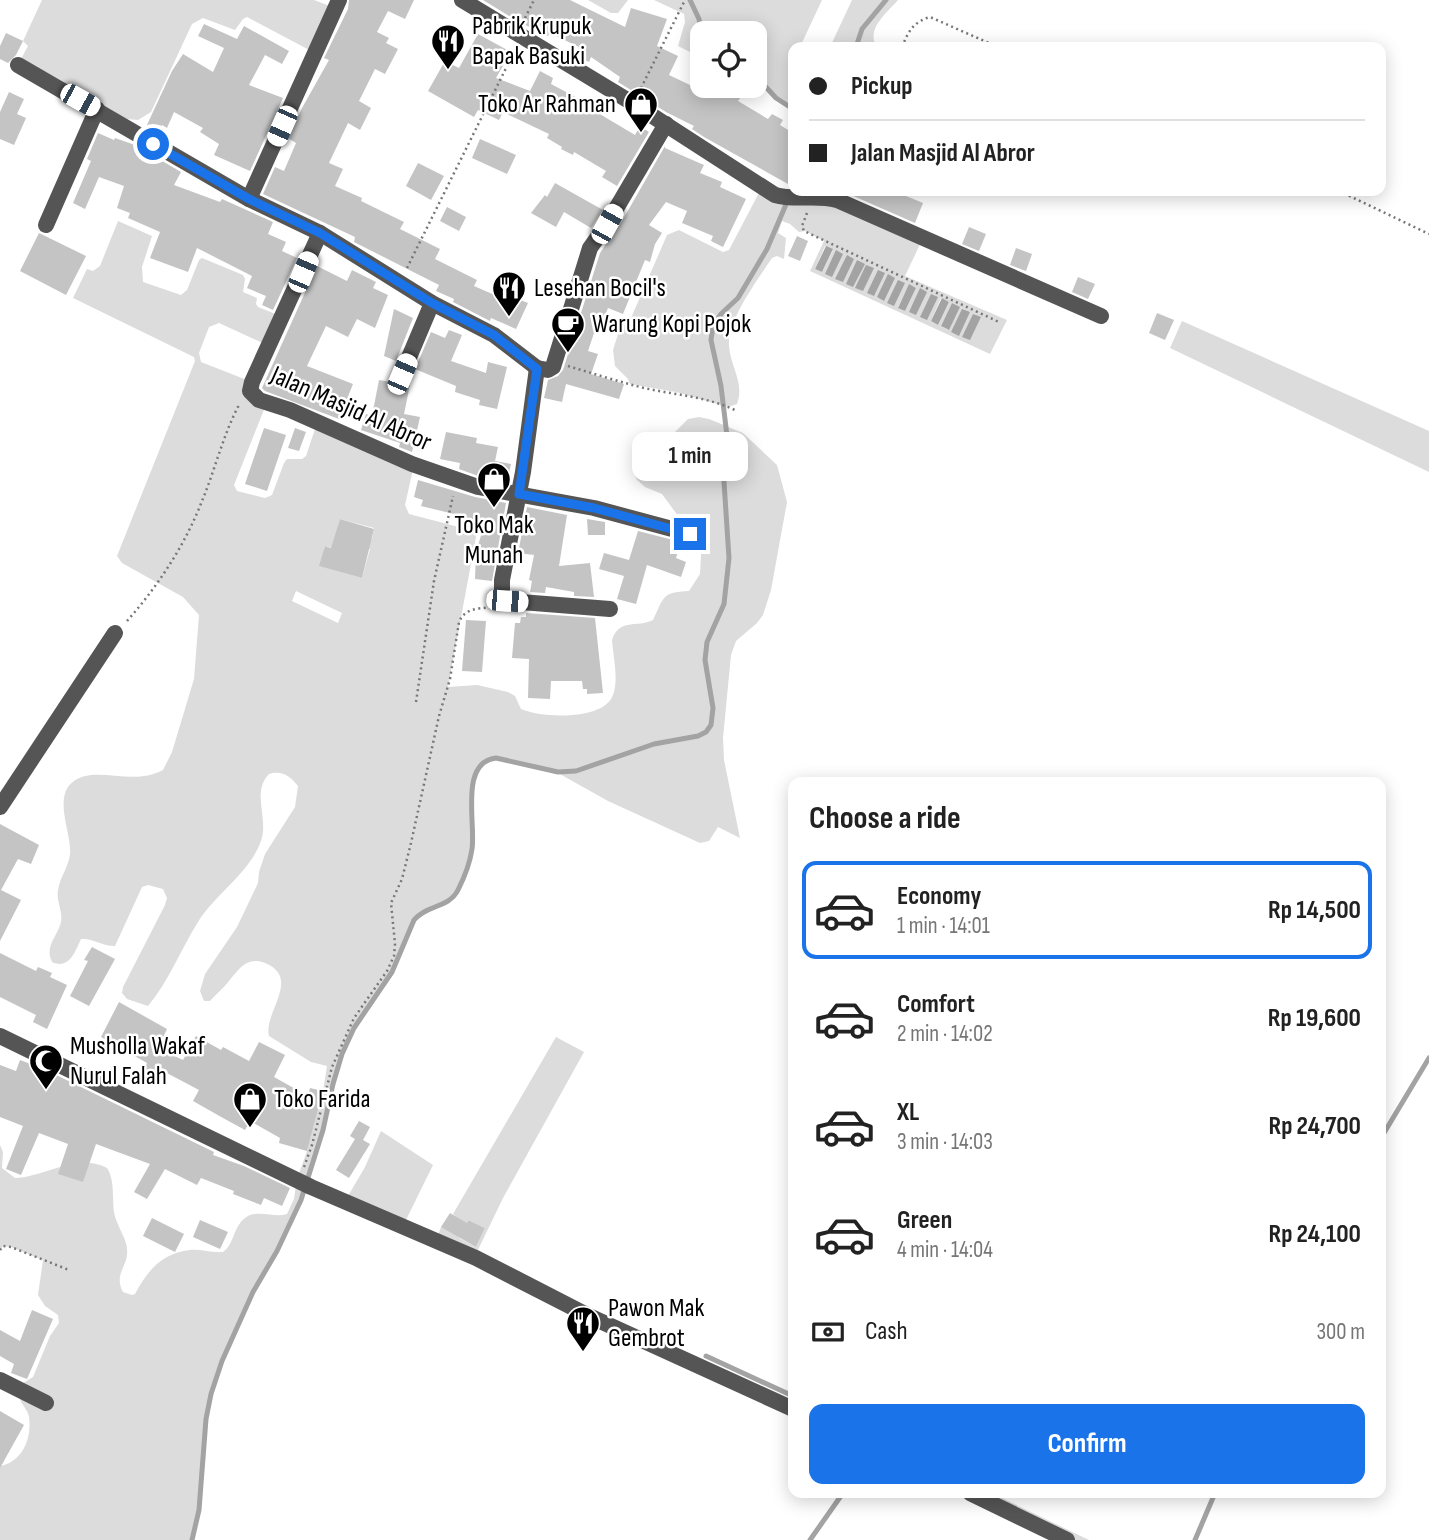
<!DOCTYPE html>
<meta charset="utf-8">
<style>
:root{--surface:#fff;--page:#f6f6f6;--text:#222;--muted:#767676;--line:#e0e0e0;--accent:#1a73e8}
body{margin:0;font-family:"Sofia Sans Condensed",sans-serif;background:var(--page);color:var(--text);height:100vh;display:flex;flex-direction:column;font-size:26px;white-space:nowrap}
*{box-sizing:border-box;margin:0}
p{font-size:23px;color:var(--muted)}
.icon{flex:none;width:38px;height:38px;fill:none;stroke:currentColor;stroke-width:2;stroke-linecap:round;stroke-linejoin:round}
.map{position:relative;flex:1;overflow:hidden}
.details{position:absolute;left:788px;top:777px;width:598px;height:721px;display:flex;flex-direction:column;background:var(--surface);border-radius:14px;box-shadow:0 4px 18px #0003}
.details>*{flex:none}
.top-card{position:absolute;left:788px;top:42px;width:598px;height:154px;border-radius:14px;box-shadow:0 4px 18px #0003;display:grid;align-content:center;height:154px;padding:0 21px;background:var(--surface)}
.fabs{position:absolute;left:690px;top:21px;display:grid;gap:14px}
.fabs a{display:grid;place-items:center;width:77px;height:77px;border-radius:14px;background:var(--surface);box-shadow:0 4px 18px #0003;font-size:35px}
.end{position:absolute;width:32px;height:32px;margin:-16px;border:9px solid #1a73e8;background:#fff;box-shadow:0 0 0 4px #fff}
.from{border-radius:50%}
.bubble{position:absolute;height:49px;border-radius:14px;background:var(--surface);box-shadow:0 4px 18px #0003;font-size:23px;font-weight:700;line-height:49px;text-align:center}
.car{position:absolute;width:21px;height:42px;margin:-21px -10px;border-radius:9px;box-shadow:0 0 5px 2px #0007;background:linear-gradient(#fff 24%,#345 0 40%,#fff 0 76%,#345 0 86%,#fff 0)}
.top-card b{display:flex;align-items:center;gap:24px;height:66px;font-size:26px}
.top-card b+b{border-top:2px solid var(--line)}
.top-card i{width:18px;height:18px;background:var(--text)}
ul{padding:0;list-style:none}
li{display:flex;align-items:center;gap:21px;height:98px;margin:0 14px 10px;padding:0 7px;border:4px solid transparent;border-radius:14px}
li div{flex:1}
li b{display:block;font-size:26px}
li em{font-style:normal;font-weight:700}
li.selected{border-color:var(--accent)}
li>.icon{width:63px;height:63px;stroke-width:1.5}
h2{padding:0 21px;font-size:32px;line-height:84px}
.pay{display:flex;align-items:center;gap:18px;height:77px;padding:0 21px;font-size:26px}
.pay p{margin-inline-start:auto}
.action{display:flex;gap:14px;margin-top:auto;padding:14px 21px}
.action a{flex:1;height:80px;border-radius:14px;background:var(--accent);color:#fff;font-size:28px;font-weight:700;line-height:80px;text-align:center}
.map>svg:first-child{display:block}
</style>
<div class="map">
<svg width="1429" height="1540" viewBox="0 0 1429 1540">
<rect width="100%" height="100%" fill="#fff"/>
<g fill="#dcdcdc" fill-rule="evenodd">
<path d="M42,0H314L335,8L315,53L247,17L243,19L235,30L203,18L192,24L151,112L138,120L127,119L21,59L28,46L23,41Z"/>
<path d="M588,0H628L618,13H611Z"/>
<path d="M654,0H822L800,47H793V109L754,81V33H702V58L678,46L685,22L684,14Z"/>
<path d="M852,0H898C887,13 865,29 877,47H830Z"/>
<path d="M762,187L808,197L923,238L905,276L1007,320L990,354L810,271L824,241L805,231L799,232L790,224L782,221L778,233L786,238L784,259L777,256L772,258C758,279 727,321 729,345C730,367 745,382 737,404L728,407L676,392L630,384L628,379L615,366L613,350L619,331L631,318L667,235L679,230L723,252L729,250ZM825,246L833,250L822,272L815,269ZM909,285L916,288L905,311L898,307ZM941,298L949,302L938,325L931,321ZM952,303L959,307L948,330L941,326Z"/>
<path d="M118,221L152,236L142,267L143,282L181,295L187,290L199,260L202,258L243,275L245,279L243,292L257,298L256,304L258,307L283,317L269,346L219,323L209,327L199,353L201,362L252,382L267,402L234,485L237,491L265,498L272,495L284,463L287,459H302L306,456L315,429L413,469L405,505L409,514L474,531L476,537L448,687L477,685L508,692L515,696L521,709C541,718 604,721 613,695C619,679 613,656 612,640C619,618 637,628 653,620C664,598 661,592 689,591L700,574L702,537L681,520L662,494L645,487L637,480L633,471L635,459L640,447L656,438L671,436L688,419L699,417L709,419L743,433L777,465L787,502L771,590L763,615L757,623L736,641L731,655L723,738L724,760L740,838L718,827L709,841L700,843L608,801L558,773L496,758C459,763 476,824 472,849C470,863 464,878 458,890C450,907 426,905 414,920L392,972L354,1028L342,1054L333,1084L323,1130L301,1200L277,1251L253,1292L222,1361L211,1394L206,1419L199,1510L192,1540H0V1466C22,1462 32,1439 29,1417C28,1411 24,1407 21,1402C19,1397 20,1390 20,1385L33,1377L50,1336L59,1323L58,1315L45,1306L38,1295L43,1260L11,1247L3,1246L0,1250V1145L3,1152L2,1168L15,1178C44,1177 78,1152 107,1168C115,1180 112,1199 114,1212C116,1225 127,1239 127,1249C129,1267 113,1273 123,1292L132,1295L135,1294C147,1271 162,1253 190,1250C201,1249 212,1253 223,1252C235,1244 233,1224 248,1216C261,1210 275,1218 287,1214L294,1199L297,1179L306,1154L323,1091L327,1066L311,1062L269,1036C263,1013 302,978 265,963C247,956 239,969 229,981C224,988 216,994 210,1001H204L200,991L205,974L237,927L258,883L259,872L265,854L295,807L298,786C290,776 282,770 269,774C251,793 269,818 261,841C249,874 216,893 198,922C181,949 169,981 148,1006L127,999L122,993L123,987L165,905L167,898L163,889L148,885L142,887L115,946C101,946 93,938 81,939C75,952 69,970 52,962C44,946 58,936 61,922C63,911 56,901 58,890C60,877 69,866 70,854C72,834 52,796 74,781C97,765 132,787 163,770L172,752L194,679L199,615L183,597L122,563L117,556L195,361L194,357L73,298L87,269L93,271L100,266ZM340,519L374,528L372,539L337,531ZM336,539L370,549L362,578L320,566L325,546L333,548ZM296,591L342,613L338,623L292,601Z"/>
<path d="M1182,321L1429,431V472L1170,348Z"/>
<path d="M556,1037L584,1052L503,1198L476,1254L793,1416L348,1196L365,1167L381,1131L433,1165L405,1222L438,1235L441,1227L459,1219L453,1214ZM468,1220L485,1228L476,1247L459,1238Z"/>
<path d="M957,1493H992L1089,1540H1058Z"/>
</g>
<g fill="#a3a3a3">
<path d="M826,246L833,249L822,272L815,269Z"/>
<path d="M836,250L843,254L832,277L825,274Z"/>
<path d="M847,255L854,259L843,282L835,279Z"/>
<path d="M857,260L865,264L853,287L846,284Z"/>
<path d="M866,265L874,268L863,291L855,288Z"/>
<path d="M878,270L885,273L874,296L867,293Z"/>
<path d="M888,274L895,278L884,301L877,297Z"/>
<path d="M898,280L905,283L894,306L887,303Z"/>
<path d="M909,284L916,288L905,311L898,308Z"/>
<path d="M920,288L927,292L916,315L909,312Z"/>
<path d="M931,294L938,297L927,320L920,317Z"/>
<path d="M942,298L949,302L938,325L931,321Z"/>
<path d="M952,303L960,307L949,330L941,326Z"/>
<path d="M962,309L970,312L959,336L951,332Z"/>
<path d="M973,314L981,317L970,340L962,337Z"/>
</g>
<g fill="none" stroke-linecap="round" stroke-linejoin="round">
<g stroke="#a3a3a3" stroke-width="5">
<path d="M690,0L699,19L702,34"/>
<path d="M856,47L862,29L886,0"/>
<path d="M754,74L776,98L793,109"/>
<path d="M1381,1138L1429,1058"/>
<path d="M706,1356L793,1396"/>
<path d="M192,1540L199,1510L206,1419L211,1394L222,1361L253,1292L277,1251L301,1200L323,1130L333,1084L342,1054L354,1028L392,972L414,920C426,905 449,908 458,890C464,878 470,863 472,849C476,824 459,762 496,758L558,772L576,771L654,744L698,736L706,732L711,725L713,708L705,660L707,642L724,604L729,558L724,482L727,436L721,386L711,340L713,326L721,314L738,298L767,249L793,188"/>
<path d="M810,1540L843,1493"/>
<path d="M1195,1540L1215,1493"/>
</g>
</g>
<g fill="#c4c4c4">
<path d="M349,0H414L405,19L388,11L377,32L389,38L386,43L398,49L385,74L375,69L359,101L371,108L360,130L348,123L329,163L343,169L335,186L362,198L361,201L404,222L400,229L440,249L435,259L477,280L474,286L506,300L508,295L528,303L516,329L491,318L490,321L453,302L454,299L436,291L439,285L354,242L355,237L263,194L275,167L284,171L296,143L288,138L302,108L329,60L324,58L348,9Z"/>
<path d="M483,0H570L625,27L631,8L667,19L657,46L678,56L669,75L690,85L702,66V86H749L738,101L768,119L772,114L783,120L780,125L793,133V176L788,184L704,137L692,129L694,126L666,112L618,82L620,77L591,57L589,62L575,55L579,47L550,33L548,36L519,22Z"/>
<path d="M204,24L237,39L244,26L289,51L282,64L265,55L249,85L283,98L250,171L214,155L219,144L200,132L203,128L174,112L167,128L162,125L158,134L146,127L172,71L183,54L213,72L224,48L198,36Z"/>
<path d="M6,33L23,41L16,55L8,63L0,59V46Z"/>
<path d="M478,34L511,52L496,78L530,91L540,71L553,78L551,84L585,102L583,104L635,135L640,126L649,132L617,186L602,177L606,171L574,152L573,155L561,149L562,147L547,138L549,134L503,112L499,120L478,110L474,117L428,91L445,61L459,68Z"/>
<path d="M9,92L24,99L17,114L26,118L14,145L0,139V112Z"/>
<path d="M98,133L114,140L115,138L135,145L181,172L174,185L220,202L222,199L273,222L268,234L286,242L282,251L297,258L273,310L262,305L266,296L247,288L252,276L197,248L188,272L150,258L160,232L128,218L130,213L117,208L124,186L99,177L85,209L73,203L91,161L87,159Z"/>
<path d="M480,139L516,155L507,174L472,158Z"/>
<path d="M665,146V148L704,165L700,173L722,182L720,187L746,199L723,247L711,241L713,236L682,223L687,211L666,202L649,225L662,233L655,244L650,262L645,260L623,314L608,308L601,325L597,324L588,351L598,354L591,374L624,384L619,399L566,384L562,402L544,398L548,380L558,376L563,370L600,253L622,221Z"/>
<path d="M418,163L444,176L431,200L406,186Z"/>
<path d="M555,183L603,210L591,228L564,212L556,227L531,213L545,195L547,197Z"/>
<path d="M842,191H894L923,203L915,223Z"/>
<path d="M447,207L466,217L459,231L440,221Z"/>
<path d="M969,227L986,234L979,251L962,244Z"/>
<path d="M39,233L86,256L66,295L20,271Z"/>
<path d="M797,236L808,241L800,261L788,256Z"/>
<path d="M1016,248L1032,254L1026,271L1010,265Z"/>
<path d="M317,266L347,281L352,270L376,282L373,288L388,295L375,328L357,319L348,337L326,326L307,366L353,384L339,419L265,391L262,388Z"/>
<path d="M1078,277L1095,284L1088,299L1072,292Z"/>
<path d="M394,309L413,318L396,361L384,356Z"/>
<path d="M1157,313L1174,320L1165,340L1149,333Z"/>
<path d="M449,330L462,335L451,361L486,373L488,362L507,367L497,409L479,405L480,400L455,392L456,386L415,369L431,332L445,338Z"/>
<path d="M379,380L410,385L404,414L420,417L412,452L399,447L400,443L361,430L366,414L372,416Z"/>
<path d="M264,428L286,435L267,491L245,484Z"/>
<path d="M295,428L306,432L299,451L288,448Z"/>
<path d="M446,432L477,438L476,443L498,447L495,461L511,464L507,482L481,477L459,469L460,463L440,459Z"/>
<path d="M418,480L475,497L506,503L492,581L475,579L476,552L483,529L453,519L454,514L421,506L423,500L414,497Z"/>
<path d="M527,507L567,515L559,566L590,563L594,597L574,596V592L546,587L545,593L530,592L532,581L529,580L534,555L518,553Z"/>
<path d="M340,519L374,529L362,578L319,566L325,546L331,548Z"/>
<path d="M587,519L605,522V535H588Z"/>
<path d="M638,531L681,542L676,558L686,562L681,577L647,565L636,604L617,599L624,576L599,569L604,553L629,560Z"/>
<path d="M526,613L595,618L603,693L587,694V689H583L582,681H551L550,699L528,698L529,659L512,658L515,623H520L521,617H526Z"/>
<path d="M466,620L486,621L482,672L462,671Z"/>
<path d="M0,824L39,845L31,864L18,859L1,890L21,900L0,941Z"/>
<path d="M92,947L115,959L89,1006L70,996L88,961L84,960Z"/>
<path d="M0,953L36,971L38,967L52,973L50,977L67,985L47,1029L33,1022L36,1015L0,997Z"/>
<path d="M119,1002L167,1029L158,1048L183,1060L196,1036L221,1050L223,1047L249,1061L259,1042L285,1055L274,1077L308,1096L310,1088L323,1091L307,1151L279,1143L280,1138L250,1121L245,1130L223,1118L193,1101L199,1090L163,1071L158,1083L142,1075L147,1063L101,1037Z"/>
<path d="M20,1060L44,1069L214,1152L213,1155L244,1166L290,1188L282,1206L264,1198L261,1205L233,1194L234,1191L201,1178L197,1185L165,1169L147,1199L134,1192L150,1164L96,1144L83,1182L58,1174L68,1144L39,1133L21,1175L6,1169L23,1126L0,1117V1065L16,1071Z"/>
<path d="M359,1121L370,1127L363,1140L370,1144L349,1178L336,1170L355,1139L350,1136Z"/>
<path d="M450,1213L467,1223L468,1220L485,1228L476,1247L441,1227Z"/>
<path d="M152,1218L184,1234L175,1252L143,1236Z"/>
<path d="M200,1220L228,1232L220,1249L193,1237Z"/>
<path d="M32,1310L53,1319L27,1379L11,1373L14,1364L0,1356V1330L20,1341Z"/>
<path d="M0,1411L24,1425L0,1468Z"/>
</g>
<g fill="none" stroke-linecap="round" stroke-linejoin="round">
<g stroke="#777" stroke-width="2.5" stroke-dasharray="2 3.5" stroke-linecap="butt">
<path d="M525,18L534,0"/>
<path d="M902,47C908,32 913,22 930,17L998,47"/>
<path d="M641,88L685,0"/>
<path d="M1339,191L1429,234"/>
<path d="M807,213L802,226L804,231L999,322"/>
<path d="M407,268L514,52"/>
<path d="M568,366C591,373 614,380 636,386C670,395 704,395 737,411"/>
<path d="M127,621C158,586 185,545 202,501C215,470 223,435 239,405"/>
<path d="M416,702L434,581L453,496"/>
<path d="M304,1167L312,1145L332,1067L354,1018L387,971L394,956L395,944L391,903L402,879L411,843L439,716L450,679L459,622C465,608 477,609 491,607"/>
<path d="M0,1250L3,1246L11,1247L69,1270"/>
</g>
<g stroke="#555" stroke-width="16">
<path d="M462,0L634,104L775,195C796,201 816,194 837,200L1101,316"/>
<path d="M18,65L249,199L320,233L432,303L494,335L537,368"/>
<path d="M249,199L339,0"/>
<path d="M46,225L97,109"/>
<path d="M320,233L252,382L250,391L259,400L290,410L412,464L478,487L594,508L702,537"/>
<path d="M402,374L432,303"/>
<path d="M610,609L507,601L502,596V580L523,472L537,368L548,370L553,367L590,248L607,224L666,124"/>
<path d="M0,807L115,633"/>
<path d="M0,1036L311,1187L476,1258L589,1316L793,1409"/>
<path d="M0,1380L46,1403"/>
<path d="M970,1493L1067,1540"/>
</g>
</g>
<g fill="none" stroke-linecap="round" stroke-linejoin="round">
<path stroke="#1a73e8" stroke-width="9" d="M153,144L249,199L320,233L432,303L494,335L537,369L519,494L594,508L690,534"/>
</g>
<defs>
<g id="restaurant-pin" transform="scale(1.75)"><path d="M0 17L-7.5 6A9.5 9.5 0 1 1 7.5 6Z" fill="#000" stroke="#fff"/><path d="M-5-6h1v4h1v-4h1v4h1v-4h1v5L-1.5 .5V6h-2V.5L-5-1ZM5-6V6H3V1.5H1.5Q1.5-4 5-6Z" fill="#fff"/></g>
<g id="shop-pin" transform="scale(1.75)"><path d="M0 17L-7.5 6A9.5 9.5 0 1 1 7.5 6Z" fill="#000" stroke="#fff"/><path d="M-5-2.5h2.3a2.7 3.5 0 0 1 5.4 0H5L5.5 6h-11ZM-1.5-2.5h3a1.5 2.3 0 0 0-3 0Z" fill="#fff"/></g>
<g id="cafe-pin" transform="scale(1.75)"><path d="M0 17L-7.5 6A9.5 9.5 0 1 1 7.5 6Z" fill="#000" stroke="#fff"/><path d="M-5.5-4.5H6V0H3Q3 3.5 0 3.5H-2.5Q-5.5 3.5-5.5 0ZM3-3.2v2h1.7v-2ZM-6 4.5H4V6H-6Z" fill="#fff"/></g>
<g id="mosque-pin" transform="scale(1.75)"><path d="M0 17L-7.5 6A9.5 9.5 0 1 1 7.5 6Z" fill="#000" stroke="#fff"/><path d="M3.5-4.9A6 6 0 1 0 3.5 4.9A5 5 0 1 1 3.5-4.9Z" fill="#fff"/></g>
</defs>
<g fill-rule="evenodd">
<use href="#restaurant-pin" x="448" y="41"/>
<use href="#shop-pin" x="641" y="104"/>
<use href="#restaurant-pin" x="509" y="288"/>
<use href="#cafe-pin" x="568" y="324"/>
<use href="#shop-pin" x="494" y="479"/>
<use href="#mosque-pin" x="46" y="1061"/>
<use href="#shop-pin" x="250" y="1099"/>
<use href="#restaurant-pin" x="583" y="1323"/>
</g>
<g text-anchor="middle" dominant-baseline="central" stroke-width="5" stroke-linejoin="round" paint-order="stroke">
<g font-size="26" fill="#000" stroke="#fff" text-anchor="start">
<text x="472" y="26">Pabrik Krupuk<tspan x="472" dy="30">Bapak Basuki</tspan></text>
<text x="616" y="104" text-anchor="end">Toko Ar Rahman</text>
<text x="534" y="288">Lesehan Bocil's</text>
<text x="592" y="324">Warung Kopi Pojok</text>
<text x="494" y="525" text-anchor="middle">Toko Mak<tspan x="494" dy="30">Munah</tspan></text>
<text x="70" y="1046">Musholla Wakaf<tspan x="70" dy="30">Nurul Falah</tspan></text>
<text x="274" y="1099">Toko Farida</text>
<text x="608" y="1308">Pawon Mak<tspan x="608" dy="30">Gembrot</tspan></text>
</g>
<g font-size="26" fill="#000" stroke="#fff">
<text transform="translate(351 409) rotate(24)">Jalan Masjid Al Abror</text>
</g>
</g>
</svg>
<div class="fabs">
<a><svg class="icon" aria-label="locate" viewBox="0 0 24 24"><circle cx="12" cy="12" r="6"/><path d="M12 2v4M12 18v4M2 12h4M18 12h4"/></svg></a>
</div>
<i class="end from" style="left:153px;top:144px"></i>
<i class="end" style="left:690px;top:534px"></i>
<div class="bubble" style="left:632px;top:432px;width:116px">1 min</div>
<i class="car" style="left:80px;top:100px;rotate:119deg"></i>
<i class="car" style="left:282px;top:126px;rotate:204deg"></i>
<i class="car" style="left:607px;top:224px;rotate:29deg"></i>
<i class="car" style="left:303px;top:272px;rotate:23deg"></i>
<i class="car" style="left:402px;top:374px;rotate:23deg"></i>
<i class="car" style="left:507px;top:601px;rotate:94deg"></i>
<div class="top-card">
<b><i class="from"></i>Pickup</b>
<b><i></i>Jalan Masjid Al Abror</b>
</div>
<section class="details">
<h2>Choose a ride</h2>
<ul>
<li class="selected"><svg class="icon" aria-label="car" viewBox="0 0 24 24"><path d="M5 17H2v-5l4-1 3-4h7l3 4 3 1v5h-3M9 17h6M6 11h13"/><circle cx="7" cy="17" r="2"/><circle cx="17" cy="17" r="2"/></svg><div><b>Economy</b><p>1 min · 14:01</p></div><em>Rp 14,500</em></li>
<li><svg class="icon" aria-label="car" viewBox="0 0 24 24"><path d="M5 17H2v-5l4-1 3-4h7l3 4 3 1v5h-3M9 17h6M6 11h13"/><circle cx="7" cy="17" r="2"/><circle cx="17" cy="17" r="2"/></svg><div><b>Comfort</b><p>2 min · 14:02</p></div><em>Rp 19,600</em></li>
<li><svg class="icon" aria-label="car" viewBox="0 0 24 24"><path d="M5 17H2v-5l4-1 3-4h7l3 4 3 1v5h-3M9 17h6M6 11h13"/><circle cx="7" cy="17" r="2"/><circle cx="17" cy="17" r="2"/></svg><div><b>XL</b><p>3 min · 14:03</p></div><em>Rp 24,700</em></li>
<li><svg class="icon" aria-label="car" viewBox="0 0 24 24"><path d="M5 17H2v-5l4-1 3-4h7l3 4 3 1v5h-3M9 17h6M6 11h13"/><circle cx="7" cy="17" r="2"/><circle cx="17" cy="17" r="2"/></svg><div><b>Green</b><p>4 min · 14:04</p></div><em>Rp 24,100</em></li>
</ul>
<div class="pay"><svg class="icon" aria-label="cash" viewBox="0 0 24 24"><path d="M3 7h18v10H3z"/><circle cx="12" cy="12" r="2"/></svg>Cash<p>300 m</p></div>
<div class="action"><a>Confirm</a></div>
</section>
</div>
